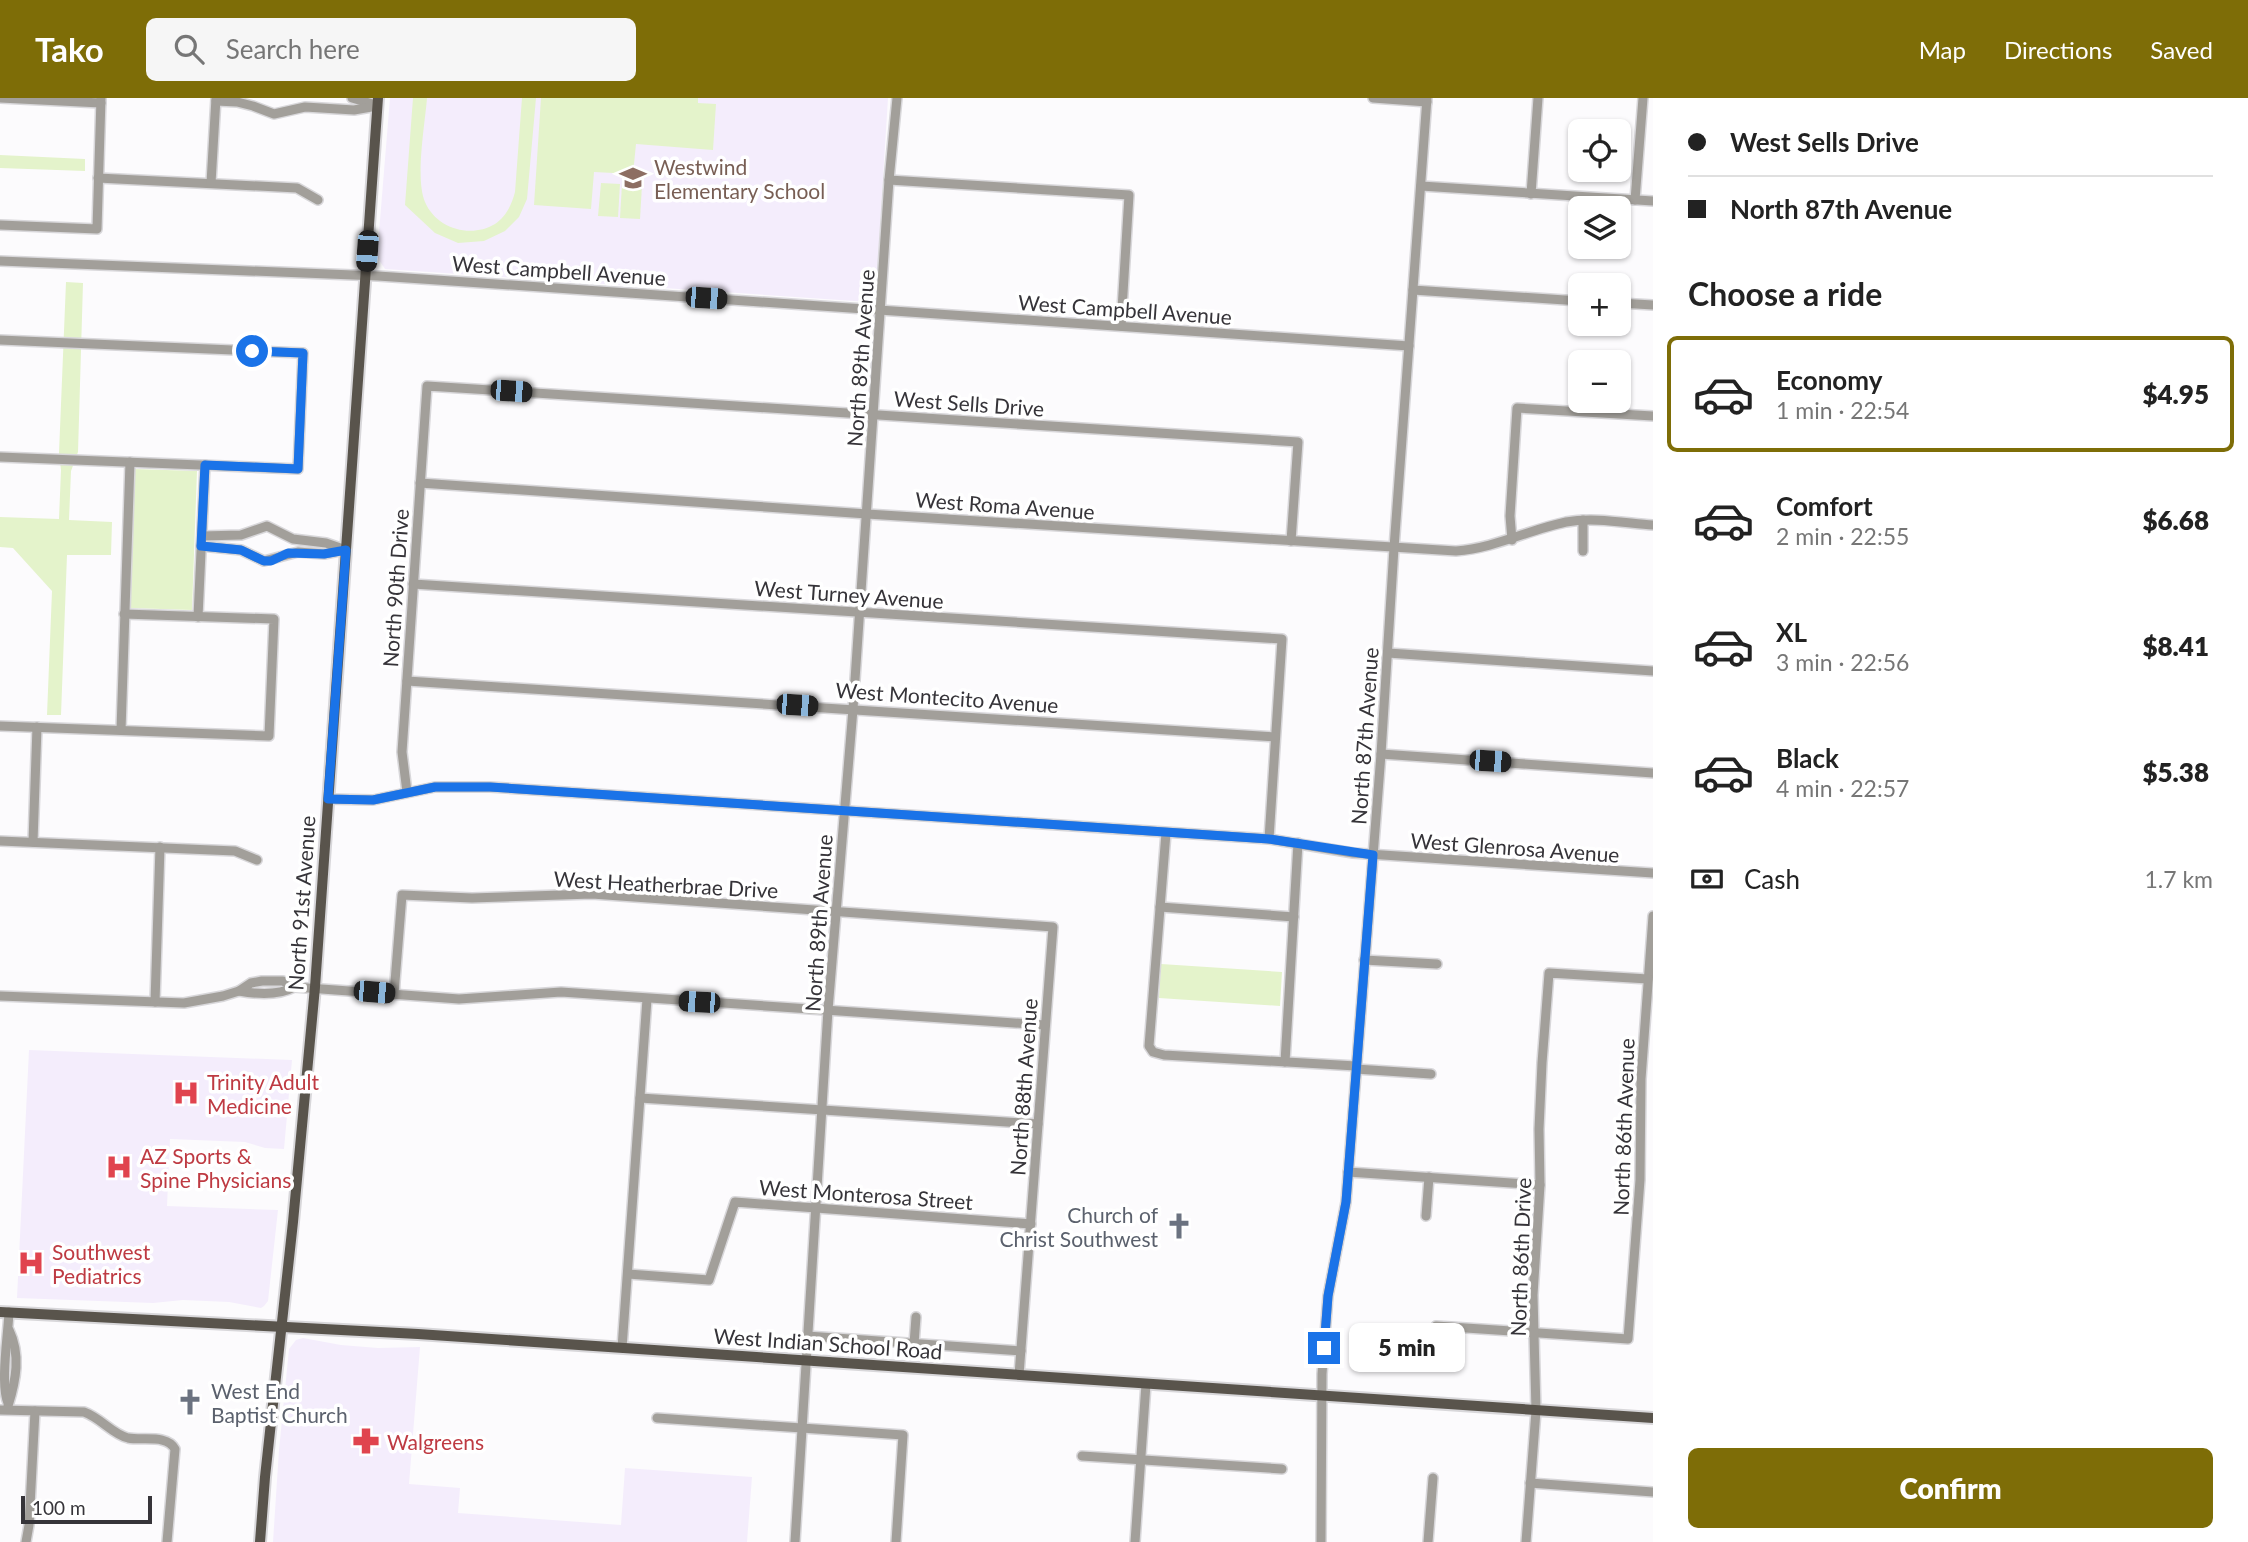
<!DOCTYPE html>
<meta charset="utf-8">
<style>
:root{--surface:#fff;--page:#f6f6f6;--text:#222;--muted:#767676;--line:#e0e0e0;--accent:#7e6d07}
body{margin:0;font-family:Lato,sans-serif;background:var(--page);color:var(--text);height:100vh;display:flex;flex-direction:column;font-size:26px;white-space:nowrap}
*{box-sizing:border-box;margin:0}
p{font-size:23px;color:var(--muted)}
.icon{flex:none;width:38px;height:38px;fill:none;stroke:currentColor;stroke-width:2;stroke-linecap:round;stroke-linejoin:round}
.map{position:relative;flex:1;overflow:hidden}
.drawer{display:flex;flex-direction:column;background:var(--surface);width:595px}
.drawer>*{flex:none}
.top-card{display:grid;align-content:center;height:154px;padding:0 35px;background:var(--surface)}
.fabs{position:absolute;left:1568px;top:21px;display:grid;gap:14px}
.fabs a{display:grid;place-items:center;width:63px;height:63px;border-radius:10px;background:var(--surface);box-shadow:0 2px 5px #0004;font-size:35px}
.scale{position:absolute;left:21px;bottom:18px;width:131px;box-sizing:border-box;padding-left:7px;border:4px solid #363439;border-top:0;font-size:19px;line-height:24px;white-space:nowrap;color:#363439;-webkit-text-stroke:5px #fff;paint-order:stroke}
.end{position:absolute;width:32px;height:32px;margin:-16px;border:9px solid #1a73e8;background:#fff;box-shadow:0 0 0 4px #fff}
.from{border-radius:50%}
.bubble{position:absolute;height:49px;border-radius:10px;background:var(--surface);box-shadow:0 2px 5px #0004;font-size:23px;font-weight:800;line-height:49px;text-align:center}
.car{position:absolute;width:21px;height:42px;margin:-21px -10px;border-radius:9px;box-shadow:0 0 5px 2px #0007;background:linear-gradient(#222 24%,#8ab4d8 0 40%,#222 0 76%,#8ab4d8 0 86%,#222 0)}
.top-card b{display:flex;align-items:center;gap:24px;height:66px;font-size:26px}
.top-card b+b{border-top:2px solid var(--line)}
.top-card i{width:18px;height:18px;background:var(--text)}
ul{padding:0;list-style:none}
li{display:flex;align-items:center;gap:21px;height:116px;margin:0 14px 10px;padding:0 21px;border:4px solid transparent;border-radius:10px}
li div{flex:1}
li b{display:block;font-size:26px}
li em{font-style:normal;font-weight:800}
li.current{border-color:var(--accent)}
li>.icon{width:63px;height:63px;stroke-width:1.5}
h2{padding:0 35px;font-size:32px;line-height:84px}
.pay{display:flex;align-items:center;gap:18px;height:77px;padding:0 35px;font-size:26px}
.pay p{margin-inline-start:auto}
.cta{display:flex;gap:14px;margin-top:auto;padding:14px 35px}
.cta a{flex:1;height:80px;border-radius:10px;background:var(--accent);color:#fff;font-size:28px;font-weight:800;line-height:80px;text-align:center}
header{display:flex;align-items:center;gap:42px;box-sizing:border-box;height:98px;padding:0 35px;background:var(--accent);color:#fff}
header strong{font-size:33px}
nav{display:flex;gap:38px;margin-inline-start:auto;font-size:24px}
.search{width:490px;height:63px;background:var(--page);display:flex;align-items:center;gap:18px;box-sizing:border-box;padding:0 24px;border-radius:10px;color:var(--muted);font-size:26px}
main{display:flex;flex:1;min-height:0}
.map>svg:first-child{display:block}
</style>
<header>
<strong>Tako</strong>
<div class="search"><svg class="icon" aria-label="search" viewBox="0 0 24 24"><circle cx="10" cy="10" r="6"/><path d="M15 15l6 6"/></svg>Search here</div>
<nav><a>Map</a><a>Directions</a><a>Saved</a></nav>
</header>
<main>
<div class="map">
<svg width="1653" height="1444" viewBox="0 0 1653 1444">
<rect width="100%" height="100%" fill="#fcfbfd"/>
<g fill="#f4edfc">
<path d="M390,0H888L876,193L873,200L869,204L385,171L377,159Z"/>
<path d="M29,952L292,962L284,1051L265,1050L245,1044L170,1041L167,1108L278,1112L268,1203L264,1208L261,1210L229,1204L183,1202L153,1205L17,1200Z"/>
<path d="M303,1240L341,1247L378,1250L420,1249L409,1386L460,1390L458,1415L621,1427L625,1370L752,1379L747,1444H273L279,1352L289,1251L296,1242Z"/>
</g>
<g fill="#e4f3cb">
<path d="M413,0H427C425,26 415,81 425,104C436,130 470,141 495,126C506,119 512,106 515,94L522,0H536L527,101L519,119L505,133L484,143L458,145L435,135L405,107Z"/>
<path d="M541,0H698V5L716,6L713,52L636,46L633,76L594,74L591,111L534,107Z"/>
<path d="M0,57L85,61V73L0,70Z"/>
<path d="M601,85L620,86L618,119L598,118Z"/>
<path d="M622,86L642,87L640,121L620,120Z"/>
<path d="M66,184L83,185L78,354L71,373L69,422L112,424L111,457H67L61,617H47L52,493L13,450L0,449V419L59,421L61,372L59,355Z"/>
<path d="M134,371L197,373L192,512L130,510Z"/>
<path d="M1161,866L1282,874L1280,908L1159,900Z"/>
</g>
<g fill="none" stroke-linecap="round" stroke-linejoin="round">
<g stroke="#d8d7da" stroke-width="12">
<g id="minor">
<path d="M0,0L101,5"/>
<path d="M352,0L376,7"/>
<path d="M1373,0L1427,4"/>
<path d="M216,3L237,4L253,8L274,16L305,9L354,12L377,8"/>
<path d="M98,80L297,90L318,102"/>
<path d="M889,82L1129,97L1121,228"/>
<path d="M211,85L216,0"/>
<path d="M1421,88L1653,103"/>
<path d="M1531,96L1538,0"/>
<path d="M1635,102L1643,0"/>
<path d="M0,127L97,131L101,0"/>
<path d="M0,163L378,178L1409,248"/>
<path d="M1413,192L1580,203"/>
<path d="M1619,205L1653,207"/>
<path d="M0,242L303,255L298,371L0,359"/>
<path d="M420,385L867,416L1456,453C1495,450 1528,432 1566,424C1594,419 1625,425 1653,427"/>
<path d="M202,438L241,437L267,428L293,441L326,445L346,452"/>
<path d="M1512,442L1510,418L1517,310L1653,318"/>
<path d="M201,448L241,452L264,463L298,454L324,456L344,452"/>
<path d="M1583,453V422"/>
<path d="M413,486L1282,541L1269,741"/>
<path d="M198,519L205,367"/>
<path d="M1388,555L1653,573"/>
<path d="M407,583L1275,639"/>
<path d="M0,628L269,638L274,521L124,516"/>
<path d="M121,632L130,364"/>
<path d="M1381,656L1653,675"/>
<path d="M407,694L402,654L427,288L1298,344L1291,443"/>
<path d="M328,701L373,702L435,689H490L1269,741L1353,755L1653,775"/>
<path d="M1166,735L1149,948L1153,954L1164,957L1356,968"/>
<path d="M0,743L235,753L257,762"/>
<path d="M33,744L37,629"/>
<path d="M1160,809L1294,819"/>
<path d="M1364,862L1437,866"/>
<path d="M239,893C256,896 278,898 294,889"/>
<path d="M394,896L402,797L472,800L592,796L1053,829L1019,1277"/>
<path d="M0,898L184,905L223,898L239,893L251,885L262,883H283L294,889L459,901L561,894L1045,927"/>
<path d="M155,904L160,749"/>
<path d="M1285,964L1298,745"/>
<path d="M1356,971L1431,976"/>
<path d="M640,1000L1038,1026"/>
<path d="M1348,1074L1540,1087"/>
<path d="M1426,1118L1429,1079"/>
<path d="M628,1176L709,1182L735,1104L1031,1126"/>
<path d="M1436,1228L1628,1241L1640,1082L1641,981L1653,818"/>
<path d="M807,1238L1021,1253"/>
<path d="M914,1246L916,1219"/>
<path d="M622,1250L647,901"/>
<path d="M8,1305C0,1286 8,1238 9,1214"/>
<path d="M8,1308C16,1282 21,1257 9,1232"/>
<path d="M0,1312L84,1314C101,1320 112,1336 128,1340C143,1343 167,1336 175,1351L167,1444"/>
<path d="M657,1320L903,1337L896,1444"/>
<path d="M1082,1358L1282,1371"/>
<path d="M1530,1385L1653,1394"/>
<path d="M26,1444L29,1427L35,1313"/>
<path d="M795,1444L828,912L853,611L889,82L897,0"/>
<path d="M1135,1444L1146,1286"/>
<path d="M1321,1444L1322,1276L1328,1198L1346,1104L1381,656L1394,450L1427,0"/>
<path d="M1428,1444L1433,1380"/>
<path d="M1526,1444L1536,1313L1533,1197L1540,1087L1539,1031L1542,965L1549,875L1648,881"/>
</g>
</g>
<g stroke="#d8d7da" stroke-width="14">
<g id="major">
<path d="M0,1214L418,1236L1653,1320"/>
<path d="M260,1444L265,1379L293,1124L315,889L378,0"/>
</g>
</g>
<use href="#minor" stroke="#a29f9a" stroke-width="9"/>
<use href="#major" stroke="#59544c" stroke-width="10"/>
</g>
<g fill="none" stroke-linecap="round" stroke-linejoin="round">
<path stroke="#1a73e8" stroke-width="9" d="M252,253L303,255L298,371L205,367L201,448L241,452L264,463H271L288,455L324,456L346,452L328,701L373,702L435,689H490L1269,741L1373,757L1346,1104L1328,1198L1324,1250"/>
</g>
<defs>
<g id="school-bare" transform="scale(2.1)"><path d="M0-5L7-2L0 1L-7-2ZM-4 1L0 2.5L4 1V4Q0 6-4 4Z" fill="#8d6e63" stroke="#fff" stroke-width="2.5" paint-order="stroke"/></g>
<g id="hospital-bare" transform="scale(2.1)"><path d="M-5-5h3v3.5h4V-5h3V5h-3V1.5h-4V5h-3Z" fill="#e0444e" stroke="#fff" stroke-width="2.5" paint-order="stroke"/></g>
<g id="church-bare" transform="scale(2.1)"><path d="M-1.2-6h2.4v3.5h3.3v2.4h-3.3V6h-2.4V-.1h-3.3v-2.4h3.3Z" fill="#6b7280" stroke="#fff" stroke-width="2.5" paint-order="stroke"/></g>
<g id="pharmacy-bare" transform="scale(2.1)"><path d="M-2-6h4v4h4v4h-4v4h-4v-4h-4v-4h4Z" fill="#e0444e" stroke="#fff" stroke-width="2.5" paint-order="stroke"/></g>
</defs>
<g fill-rule="evenodd">
<use href="#school-bare" x="633" y="80"/>
<use href="#hospital-bare" x="186" y="995"/>
<use href="#hospital-bare" x="119" y="1069"/>
<use href="#church-bare" x="1179" y="1128"/>
<use href="#hospital-bare" x="31" y="1165"/>
<use href="#church-bare" x="190" y="1304"/>
<use href="#pharmacy-bare" x="366" y="1343"/>
</g>
<g text-anchor="middle" dominant-baseline="central" stroke-width="7" stroke-linejoin="round" paint-order="stroke">
<g font-size="21" fill="#785e54" stroke="#fff" text-anchor="start">
<text x="654" y="68">Westwind<tspan x="654" dy="24">Elementary School</tspan></text>
</g>
<g font-size="21" fill="#363439" stroke="#fff">
<text transform="translate(559 172) rotate(4)">West Campbell Avenue</text>
<text transform="translate(1125 211) rotate(4)">West Campbell Avenue</text>
<text transform="translate(860 260) rotate(-86)">North 89th Avenue</text>
<text transform="translate(969 305) rotate(4)">West Sells Drive</text>
<text transform="translate(1005 407) rotate(4)">West Roma Avenue</text>
<text transform="translate(395 490) rotate(-86)">North 90th Drive</text>
<text transform="translate(849 496) rotate(4)">West Turney Avenue</text>
<text transform="translate(947 599) rotate(4)">West Montecito Avenue</text>
<text transform="translate(1364 638) rotate(-86)">North 87th Avenue</text>
<text transform="translate(1515 749) rotate(4)">West Glenrosa Avenue</text>
<text transform="translate(666 786) rotate(3)">West Heatherbrae Drive</text>
<text transform="translate(301 805) rotate(-86)">North 91st Avenue</text>
<text transform="translate(818 825) rotate(-86)">North 89th Avenue</text>
<text transform="translate(1023 989) rotate(-86)">North 88th Avenue</text>
<text transform="translate(1623 1029) rotate(-88)">North 86th Avenue</text>
<text transform="translate(866 1096) rotate(4)">West Monterosa Street</text>
<text transform="translate(1520 1159) rotate(-88)">North 86th Drive</text>
<text transform="translate(828 1245) rotate(4)">West Indian School Road</text>
</g>
<g font-size="21" fill="#be3a42" stroke="#fff" text-anchor="start">
<text x="207" y="983">Trinity Adult<tspan x="207" dy="24">Medicine</tspan></text>
<text x="140" y="1057">AZ Sports &amp;<tspan x="140" dy="24">Spine Physicians</tspan></text>
<text x="52" y="1153">Southwest<tspan x="52" dy="24">Pediatrics</tspan></text>
<text x="387" y="1343">Walgreens</text>
</g>
<g font-size="21" fill="#5b616d" stroke="#fff" text-anchor="end">
<text x="1158" y="1116">Church of<tspan x="1158" dy="24">Christ Southwest</tspan></text>
<text x="211" y="1292" text-anchor="start">West End<tspan x="211" dy="24">Baptist Church</tspan></text>
</g>
</g>
</svg>
<div class="fabs">
<a><svg class="icon" aria-label="locate" viewBox="0 0 24 24"><circle cx="12" cy="12" r="6"/><path d="M12 2v4M12 18v4M2 12h4M18 12h4"/></svg></a>
<a><svg class="icon" aria-label="layers" viewBox="0 0 24 24"><path d="M12 4l9 5-9 5-9-5zM3 14l9 5 9-5"/></svg></a>
<a>+</a>
<a>−</a>
</div>
<div class="scale">100 m</div>
<i class="end from" style="left:252px;top:253px"></i>
<i class="end" style="left:1324px;top:1250px"></i>
<div class="bubble" style="left:1349px;top:1225px;width:116px">5 min</div>
<i class="car" style="left:367px;top:153px;rotate:184deg"></i>
<i class="car" style="left:706px;top:200px;rotate:94deg"></i>
<i class="car" style="left:511px;top:293px;rotate:94deg"></i>
<i class="car" style="left:797px;top:607px;rotate:94deg"></i>
<i class="car" style="left:1490px;top:663px;rotate:94deg"></i>
<i class="car" style="left:374px;top:894px;rotate:95deg"></i>
<i class="car" style="left:699px;top:904px;rotate:273deg"></i>
</div>
<section class="drawer">
<div class="top-card">
<b><i class="from"></i>West Sells Drive</b>
<b><i></i>North 87th Avenue</b>
</div>
<h2>Choose a ride</h2>
<ul>
<li class="current"><svg class="icon" aria-label="car" viewBox="0 0 24 24"><path d="M5 17H2v-5l4-1 3-4h7l3 4 3 1v5h-3M9 17h6M6 11h13"/><circle cx="7" cy="17" r="2"/><circle cx="17" cy="17" r="2"/></svg><div><b>Economy</b><p>1 min · 22:54</p></div><em>$4.95</em></li>
<li><svg class="icon" aria-label="car" viewBox="0 0 24 24"><path d="M5 17H2v-5l4-1 3-4h7l3 4 3 1v5h-3M9 17h6M6 11h13"/><circle cx="7" cy="17" r="2"/><circle cx="17" cy="17" r="2"/></svg><div><b>Comfort</b><p>2 min · 22:55</p></div><em>$6.68</em></li>
<li><svg class="icon" aria-label="car" viewBox="0 0 24 24"><path d="M5 17H2v-5l4-1 3-4h7l3 4 3 1v5h-3M9 17h6M6 11h13"/><circle cx="7" cy="17" r="2"/><circle cx="17" cy="17" r="2"/></svg><div><b>XL</b><p>3 min · 22:56</p></div><em>$8.41</em></li>
<li><svg class="icon" aria-label="car" viewBox="0 0 24 24"><path d="M5 17H2v-5l4-1 3-4h7l3 4 3 1v5h-3M9 17h6M6 11h13"/><circle cx="7" cy="17" r="2"/><circle cx="17" cy="17" r="2"/></svg><div><b>Black</b><p>4 min · 22:57</p></div><em>$5.38</em></li>
</ul>
<div class="pay"><svg class="icon" aria-label="cash" viewBox="0 0 24 24"><path d="M3 7h18v10H3z"/><circle cx="12" cy="12" r="2"/></svg>Cash<p>1.7 km</p></div>
<div class="cta"><a>Confirm</a></div>
</section>
</main>
